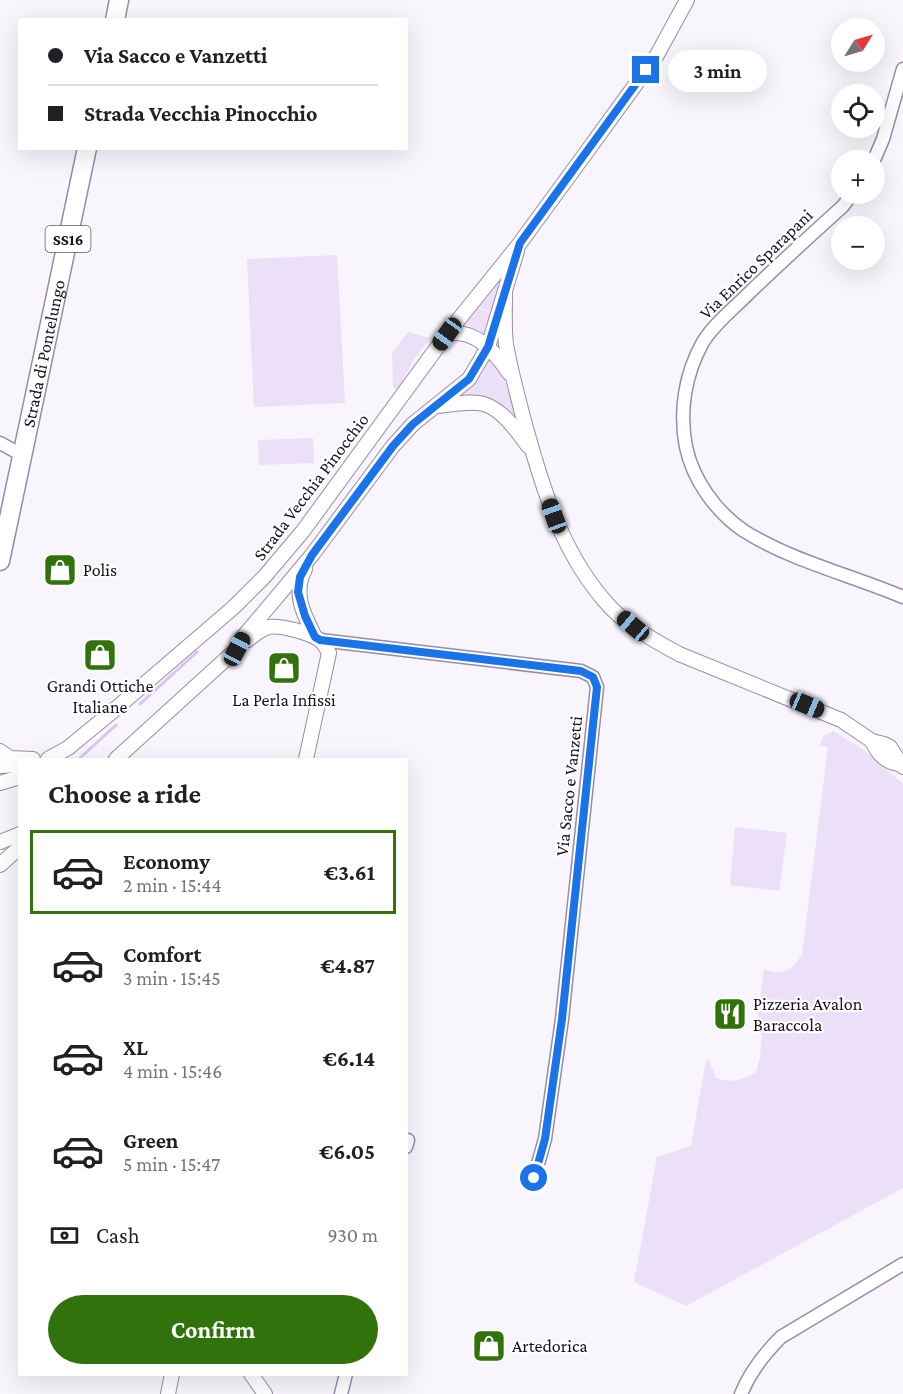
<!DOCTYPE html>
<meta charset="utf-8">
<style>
:root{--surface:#fff;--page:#f2f2f2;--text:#202124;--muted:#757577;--line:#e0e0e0;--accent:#31720d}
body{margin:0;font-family:"Crimson Pro",serif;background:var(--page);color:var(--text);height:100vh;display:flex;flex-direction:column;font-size:22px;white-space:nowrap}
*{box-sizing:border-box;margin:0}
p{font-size:20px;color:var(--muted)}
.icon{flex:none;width:33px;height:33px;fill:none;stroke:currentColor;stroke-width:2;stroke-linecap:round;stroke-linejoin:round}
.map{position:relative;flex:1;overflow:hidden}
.drawer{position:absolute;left:18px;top:758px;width:390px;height:618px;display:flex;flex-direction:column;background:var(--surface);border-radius:0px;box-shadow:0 6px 24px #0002}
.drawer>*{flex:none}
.top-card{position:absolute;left:18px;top:18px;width:390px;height:132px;border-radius:0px;box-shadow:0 6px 24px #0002;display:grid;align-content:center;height:132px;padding:0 30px;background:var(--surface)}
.needle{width:39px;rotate:53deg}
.buttons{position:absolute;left:831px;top:18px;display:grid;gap:12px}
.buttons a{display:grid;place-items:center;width:54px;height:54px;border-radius:50%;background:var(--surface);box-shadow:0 6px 24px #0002;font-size:30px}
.end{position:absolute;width:27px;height:27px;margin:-14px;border:8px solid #1a73e8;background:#fff;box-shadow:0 0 0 3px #fff}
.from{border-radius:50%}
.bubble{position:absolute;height:42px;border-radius:21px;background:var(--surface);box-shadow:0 6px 24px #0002;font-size:20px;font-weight:700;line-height:42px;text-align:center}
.car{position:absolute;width:18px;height:36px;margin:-18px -9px;border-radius:8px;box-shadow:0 0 4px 2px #0007;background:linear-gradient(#222 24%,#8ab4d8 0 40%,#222 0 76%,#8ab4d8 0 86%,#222 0)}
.top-card b{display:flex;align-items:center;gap:21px;height:57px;font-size:22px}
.top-card b+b{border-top:2px solid var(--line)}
.top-card i{width:15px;height:15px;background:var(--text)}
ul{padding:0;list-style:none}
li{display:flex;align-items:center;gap:18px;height:84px;margin:0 12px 9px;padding:0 18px;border:3px solid transparent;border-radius:0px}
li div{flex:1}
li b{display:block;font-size:22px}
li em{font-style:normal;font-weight:700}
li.selected{border-color:var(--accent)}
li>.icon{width:54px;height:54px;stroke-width:1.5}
h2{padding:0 30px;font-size:27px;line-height:72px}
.pay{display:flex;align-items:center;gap:15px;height:66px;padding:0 30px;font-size:22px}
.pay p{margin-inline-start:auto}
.button{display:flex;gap:12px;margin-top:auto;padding:12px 30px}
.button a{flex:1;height:69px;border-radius:36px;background:var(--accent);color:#fff;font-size:24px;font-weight:700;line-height:69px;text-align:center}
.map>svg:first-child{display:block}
</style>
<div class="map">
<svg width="903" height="1394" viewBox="0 0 903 1394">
<rect width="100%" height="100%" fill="#f8f5fc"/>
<g fill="#ebe0f8">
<path d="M337,255L345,403L254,407L247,259Z"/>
<path d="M500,278L491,312L478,307Z"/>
<path d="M477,308L491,313L487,334L465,324Z"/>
<path d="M408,332L430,338L413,361L399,388L395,389L393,386L392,353Z"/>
<path d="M491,357L502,372L518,421L505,409L460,398L482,375Z"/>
<path d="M313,438L314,463L259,465L258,440Z"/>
<path d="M833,731L867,752L903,784V1188L686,1306L634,1282L657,1157L691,1146L706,1060H709L716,1078C732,1083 741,1081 756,1072L760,1057L762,1029L758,1018L764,969C785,977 789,971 802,955L828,747L820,746C821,737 825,734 833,731Z"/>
<path d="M735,827L787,833L779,891L730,885Z"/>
</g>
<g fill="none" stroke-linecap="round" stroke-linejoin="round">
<g stroke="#dac4f5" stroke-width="3">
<path d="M140,704L197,652"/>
<path d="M79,759L116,725"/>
</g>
<g stroke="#998bab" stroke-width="15">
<g id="minor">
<path d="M874,160L883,139L903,69"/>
<path d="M852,194L843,206C811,235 778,265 747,295C732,310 714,324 703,342C685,374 679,411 686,447C693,480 716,512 744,531C792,561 851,575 903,597"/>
<path d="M0,443L22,455"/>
<path d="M320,640L581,671L593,677L597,687L562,1019L545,1139L534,1178"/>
<path d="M406,1140H408L406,1147"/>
<path d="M341,1394L346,1374"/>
<path d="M741,1394C750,1372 764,1354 781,1337L903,1264"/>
</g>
</g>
<g stroke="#998bab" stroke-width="16">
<g id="tertiary">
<path d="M505,294C505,310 504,328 506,344C511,373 519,401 526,428C544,493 564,558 611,608C630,627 655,641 679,654L841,720L872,741L884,744L890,747L903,767"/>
<path d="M447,334C475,328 495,352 509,373"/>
<path d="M437,406C451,405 470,400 484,404C504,411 516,430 528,446"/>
<path d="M305,569C292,593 304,615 315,637"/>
<path d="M248,640C254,635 261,629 269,627C280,625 312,633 321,641C324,644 327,649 329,653L306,759"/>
<path d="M872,741C878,754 885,762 899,764"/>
<path d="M0,751L10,758L33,759"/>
<path d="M48,759L68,748L113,711L234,607L265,576L303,531L447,334L520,243L588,150L657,55L687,0"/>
<path d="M116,759L237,649L244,636L312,555L393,446L413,424L469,379L488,347L517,251"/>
<path d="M0,766L20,765"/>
<path d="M0,783L20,777"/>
<path d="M0,842L20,834"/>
<path d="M0,865L20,847"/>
<path d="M251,1374L265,1394"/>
<path d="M168,1394L172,1374"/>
</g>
</g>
<g stroke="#998bab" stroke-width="21">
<g id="primary">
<path d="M115,20L119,0"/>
<path id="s1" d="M0,561L87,148"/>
</g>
</g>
<use href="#minor" stroke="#fff" stroke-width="12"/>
<use href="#tertiary" stroke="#fff" stroke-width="14"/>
<use href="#primary" stroke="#fff" stroke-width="18"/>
</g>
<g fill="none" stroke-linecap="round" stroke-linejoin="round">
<path stroke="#1a73e8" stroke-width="8" d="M534,1178L545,1139L562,1019L597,687L593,677L581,671L320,640L315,637L305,616L298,592L300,577L312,555L393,446L413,424L469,379L488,347L520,243L646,70"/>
</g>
<defs>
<g id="shop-square" transform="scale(1.725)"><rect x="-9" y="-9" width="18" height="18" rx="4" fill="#31720d" stroke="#fff"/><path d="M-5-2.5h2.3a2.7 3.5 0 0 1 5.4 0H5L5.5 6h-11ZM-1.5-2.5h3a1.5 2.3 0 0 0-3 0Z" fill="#fff"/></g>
<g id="restaurant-square" transform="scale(1.725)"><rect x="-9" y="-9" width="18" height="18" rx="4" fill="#31720d" stroke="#fff"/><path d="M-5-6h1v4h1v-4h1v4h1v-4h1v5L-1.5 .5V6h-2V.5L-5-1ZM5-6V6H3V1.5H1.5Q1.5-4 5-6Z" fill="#fff"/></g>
</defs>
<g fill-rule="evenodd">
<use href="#shop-square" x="60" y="570"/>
<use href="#shop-square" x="100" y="655"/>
<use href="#shop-square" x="284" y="668"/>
<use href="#restaurant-square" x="730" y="1014"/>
<use href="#shop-square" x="489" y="1346"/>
</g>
<g text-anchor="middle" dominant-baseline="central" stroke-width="4.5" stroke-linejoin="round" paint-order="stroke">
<rect fill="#fff" stroke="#5d5962" stroke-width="1.5" x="45.5" y="226" width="45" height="26" rx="4.5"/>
<g font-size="16" font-weight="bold" fill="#18121e">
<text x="68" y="239">SS16</text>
</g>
<g font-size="18" fill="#18121e" stroke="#fff">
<text transform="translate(756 264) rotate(-44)">Via Enrico Sparapani</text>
<text stroke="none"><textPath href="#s1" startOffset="212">Strada di Pontelungo</textPath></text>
<text transform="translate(311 487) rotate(-53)">Strada Vecchia Pinocchio</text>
<text transform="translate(569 786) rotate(-84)">Via Sacco e Vanzetti</text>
</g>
<g font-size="18" fill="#18121e" stroke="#fff" text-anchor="start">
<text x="83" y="570">Polis</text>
<text x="100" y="686" text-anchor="middle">Grandi Ottiche<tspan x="100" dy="21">Italiane</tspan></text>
<text x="284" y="700" text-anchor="middle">La Perla Infissi</text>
<text x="753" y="1004">Pizzeria Avalon<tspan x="753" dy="21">Baraccola</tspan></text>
<text x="512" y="1346">Artedorica</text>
</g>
</g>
</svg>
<div class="buttons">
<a><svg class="needle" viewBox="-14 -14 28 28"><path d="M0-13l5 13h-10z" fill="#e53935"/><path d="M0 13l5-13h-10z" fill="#757577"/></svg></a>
<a><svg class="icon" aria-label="locate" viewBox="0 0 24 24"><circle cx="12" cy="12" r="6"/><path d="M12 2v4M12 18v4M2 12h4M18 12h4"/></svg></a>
<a>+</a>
<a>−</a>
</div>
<i class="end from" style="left:534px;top:1178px"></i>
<i class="end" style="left:646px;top:70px"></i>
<div class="bubble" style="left:668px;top:50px;width:99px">3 min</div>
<i class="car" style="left:447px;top:334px;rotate:216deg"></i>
<i class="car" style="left:554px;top:516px;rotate:340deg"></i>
<i class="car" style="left:633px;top:626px;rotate:310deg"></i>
<i class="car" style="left:237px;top:649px;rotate:28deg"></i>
<i class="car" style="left:807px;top:705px;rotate:113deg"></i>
<div class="top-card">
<b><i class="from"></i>Via Sacco e Vanzetti</b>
<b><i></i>Strada Vecchia Pinocchio</b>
</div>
<section class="drawer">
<h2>Choose a ride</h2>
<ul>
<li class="selected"><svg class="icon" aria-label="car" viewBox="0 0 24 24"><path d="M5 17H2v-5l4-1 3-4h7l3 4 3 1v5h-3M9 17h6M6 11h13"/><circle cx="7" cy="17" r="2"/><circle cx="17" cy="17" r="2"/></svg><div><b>Economy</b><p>2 min · 15:44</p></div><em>€3.61</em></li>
<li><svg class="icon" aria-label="car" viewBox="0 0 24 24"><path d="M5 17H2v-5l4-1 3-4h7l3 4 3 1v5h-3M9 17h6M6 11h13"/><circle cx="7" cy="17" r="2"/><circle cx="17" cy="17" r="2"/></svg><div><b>Comfort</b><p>3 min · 15:45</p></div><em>€4.87</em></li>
<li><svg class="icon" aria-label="car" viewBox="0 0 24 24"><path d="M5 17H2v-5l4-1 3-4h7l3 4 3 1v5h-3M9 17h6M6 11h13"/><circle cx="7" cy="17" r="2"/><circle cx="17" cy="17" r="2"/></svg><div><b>XL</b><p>4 min · 15:46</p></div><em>€6.14</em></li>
<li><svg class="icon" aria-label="car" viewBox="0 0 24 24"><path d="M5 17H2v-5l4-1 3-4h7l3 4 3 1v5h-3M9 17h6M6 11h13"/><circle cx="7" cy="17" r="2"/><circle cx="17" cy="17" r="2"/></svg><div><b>Green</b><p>5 min · 15:47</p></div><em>€6.05</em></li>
</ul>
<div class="pay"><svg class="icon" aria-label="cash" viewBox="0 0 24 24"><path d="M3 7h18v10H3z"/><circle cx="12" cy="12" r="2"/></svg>Cash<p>930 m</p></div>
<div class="button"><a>Confirm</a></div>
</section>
</div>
